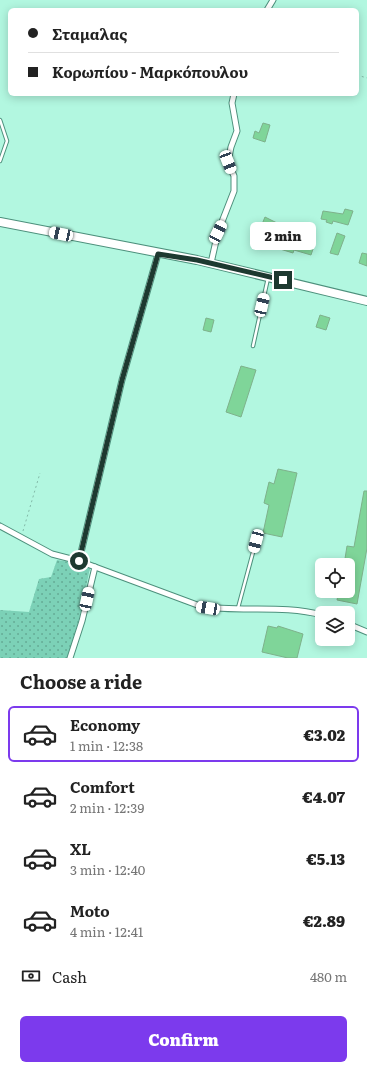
<!DOCTYPE html>
<meta charset="utf-8">
<style>
:root{--surface:#fff;--page:#f6f6f6;--text:#222;--muted:#767676;--line:#e0e0e0;--accent:#7c3aed}
body{margin:0;font-family:Literata,serif;background:var(--page);color:var(--text);height:100vh;display:flex;flex-direction:column;font-size:15px;white-space:nowrap}
*{box-sizing:border-box;margin:0}
p{font-size:13px;color:var(--muted)}
.icon{flex:none;width:22px;height:22px;fill:none;stroke:currentColor;stroke-width:2;stroke-linecap:round;stroke-linejoin:round}
.map{position:relative;height:658px;overflow:hidden}
.side{display:flex;flex-direction:column;background:var(--surface);flex:1}
.side>*{flex:none}
.top-card{position:absolute;left:8px;top:8px;width:351px;height:88px;border-radius:6px;box-shadow:0 2px 10px #0003;display:grid;align-content:center;height:88px;padding:0 20px;background:var(--surface)}
.fabs{position:absolute;left:315px;top:558px;display:grid;gap:8px}
.fabs a{display:grid;place-items:center;width:40px;height:40px;border-radius:6px;background:var(--surface);box-shadow:0 2px 10px #0003;font-size:20px}
.end{position:absolute;width:18px;height:18px;margin:-9px;border:5px solid #1d3930;background:#fff;box-shadow:0 0 0 2px #fff}
.from{border-radius:50%}
.bubble{position:absolute;height:28px;border-radius:6px;background:var(--surface);box-shadow:0 2px 10px #0003;font-size:13px;font-weight:800;line-height:28px;text-align:center}
.car{position:absolute;width:12px;height:24px;margin:-12px -6px;border-radius:5px;box-shadow:0 0 3px 1px #0007;background:linear-gradient(#fff 24%,#345 0 40%,#fff 0 76%,#345 0 86%,#fff 0)}
.top-card b{display:flex;align-items:center;gap:14px;height:38px;font-size:15px}
.top-card b+b{border-top:1px solid var(--line)}
.top-card i{width:10px;height:10px;background:var(--text)}
ul{padding:0;list-style:none}
li{display:flex;align-items:center;gap:12px;height:56px;margin:0 8px 6px;padding:0 12px;border:2px solid transparent;border-radius:6px}
li div{flex:1}
li b{display:block;font-size:15px}
li em{font-style:normal;font-weight:800}
li.current{border-color:var(--accent)}
li>.icon{width:36px;height:36px;stroke-width:1.5}
h2{padding:0 20px;font-size:18px;line-height:48px}
.pay{display:flex;align-items:center;gap:10px;height:44px;padding:0 20px;font-size:15px}
.pay p{margin-inline-start:auto}
.cta{display:flex;gap:8px;margin-top:auto;padding:8px 20px}
.cta a{flex:1;height:46px;border-radius:6px;background:var(--accent);color:#fff;font-size:16px;font-weight:800;line-height:46px;text-align:center}
.map>svg:first-child{display:block}
</style>
<div class="map">
<svg width="367" height="658" viewBox="0 0 367 658">
<defs>
<pattern id="grass-dots" width="8" height="8" patternUnits="userSpaceOnUse"><rect width="8" height="8" fill="#7cd1b7"/><path d="M2 2h.1M6 6h.1" fill="none" stroke="#65ab95" stroke-width="1.8" stroke-linecap="round"/></pattern>
</defs>
<rect width="100%" height="100%" fill="#b2f7e0"/>
<path fill="url(#grass-dots)" d="M57,560L77,563L90,568L79,620L67,658H0V610L29,612L39,579L51,577Z"/>
<g fill="#7fd599" stroke="#7eb18b">
<path d="M263,123L270,125L265,142L253,138L255,131L259,133Z"/>
<path d="M345,209L353,211L348,225L333,221L332,224L326,222L327,220L321,219L323,211L343,214Z"/>
<path d="M265,217L279,224L275,235L260,229Z"/>
<path d="M288,226L301,231L298,238L315,243L311,255L294,250L293,253L280,249Z"/>
<path d="M337,233L345,236L338,255L330,253Z"/>
<path d="M362,253L367,254V266L359,263Z"/>
<path d="M320,315L330,318L326,330L316,327Z"/>
<path d="M206,318L214,320L211,332L203,330Z"/>
<path d="M241,366L256,370L241,417L226,412Z"/>
<path d="M278,469L297,473L282,537L263,533L269,505L264,503L269,482L274,484Z"/>
<path d="M364,491H367V548L357,604L337,600L339,591H348V565H344L347,546L354,547Z"/>
<path d="M268,626L277,628L278,626L303,634L297,658H288L262,652Z"/>
</g>
<g fill="none" stroke-linecap="round" stroke-linejoin="round">
<g stroke="#4d907c" stroke-width="4.5">
<g id="lane">
<path d="M0,161L7,141L0,120"/>
<path d="M253,346L268,278"/>
<path d="M238,608L256,541"/>
</g>
</g>
<g stroke="#4d907c" stroke-width="7">
<g id="street">
<path d="M267,10L273,0"/>
<path d="M211,263L218,232L234,191V176L228,162L231,147L237,131L232,103L234,94"/>
<path d="M0,526L52,554L79,561L200,606C240,613 282,604 322,615"/>
<path d="M79,561L122,380L158,254"/>
<path d="M348,624L367,632"/>
<path d="M70,658L82,621L95,567"/>
</g>
</g>
<g stroke="#4d907c" stroke-width="10">
<path id="primary" d="M0,222L197,260L367,301"/>
</g>
<g stroke="#83baa8" stroke-width="1" stroke-dasharray="2 3" stroke-linecap="butt">
<path d="M357,75L367,78"/>
<path d="M23,531L40,473"/>
</g>
<use href="#lane" stroke="#fff" stroke-width="2.5"/>
<use href="#street" stroke="#fff" stroke-width="5"/>
<use href="#primary" stroke="#fff" stroke-width="8"/>
</g>
<g fill="none" stroke-linecap="round" stroke-linejoin="round">
<path stroke="#1d3930" stroke-width="5" d="M79,561L122,380L158,254L197,260L283,280"/>
</g>
</svg>
<div class="fabs">
<a><svg class="icon" aria-label="locate" viewBox="0 0 24 24"><circle cx="12" cy="12" r="6"/><path d="M12 2v4M12 18v4M2 12h4M18 12h4"/></svg></a>
<a><svg class="icon" aria-label="layers" viewBox="0 0 24 24"><path d="M12 4l9 5-9 5-9-5zM3 14l9 5 9-5"/></svg></a>
</div>
<i class="end from" style="left:79px;top:561px"></i>
<i class="end" style="left:283px;top:280px"></i>
<div class="bubble" style="left:250px;top:222px;width:66px">2 min</div>
<i class="car" style="left:228px;top:162px;rotate:159deg"></i>
<i class="car" style="left:218px;top:232px;rotate:26deg"></i>
<i class="car" style="left:61px;top:234px;rotate:282deg"></i>
<i class="car" style="left:262px;top:305px;rotate:13deg"></i>
<i class="car" style="left:256px;top:541px;rotate:195deg"></i>
<i class="car" style="left:87px;top:599px;rotate:12deg"></i>
<i class="car" style="left:208px;top:608px;rotate:280deg"></i>
<div class="top-card">
<b><i class="from"></i>Σταμαλας</b>
<b><i></i>Κορωπίου - Μαρκόπουλου</b>
</div>
</div>
<section class="side">
<h2>Choose a ride</h2>
<ul>
<li class="current"><svg class="icon" aria-label="car" viewBox="0 0 24 24"><path d="M5 17H2v-5l4-1 3-4h7l3 4 3 1v5h-3M9 17h6M6 11h13"/><circle cx="7" cy="17" r="2"/><circle cx="17" cy="17" r="2"/></svg><div><b>Economy</b><p>1 min · 12:38</p></div><em>€3.02</em></li>
<li><svg class="icon" aria-label="car" viewBox="0 0 24 24"><path d="M5 17H2v-5l4-1 3-4h7l3 4 3 1v5h-3M9 17h6M6 11h13"/><circle cx="7" cy="17" r="2"/><circle cx="17" cy="17" r="2"/></svg><div><b>Comfort</b><p>2 min · 12:39</p></div><em>€4.07</em></li>
<li><svg class="icon" aria-label="car" viewBox="0 0 24 24"><path d="M5 17H2v-5l4-1 3-4h7l3 4 3 1v5h-3M9 17h6M6 11h13"/><circle cx="7" cy="17" r="2"/><circle cx="17" cy="17" r="2"/></svg><div><b>XL</b><p>3 min · 12:40</p></div><em>€5.13</em></li>
<li><svg class="icon" aria-label="car" viewBox="0 0 24 24"><path d="M5 17H2v-5l4-1 3-4h7l3 4 3 1v5h-3M9 17h6M6 11h13"/><circle cx="7" cy="17" r="2"/><circle cx="17" cy="17" r="2"/></svg><div><b>Moto</b><p>4 min · 12:41</p></div><em>€2.89</em></li>
</ul>
<div class="pay"><svg class="icon" aria-label="cash" viewBox="0 0 24 24"><path d="M3 7h18v10H3z"/><circle cx="12" cy="12" r="2"/></svg>Cash<p>480 m</p></div>
<div class="cta"><a>Confirm</a></div>
</section>
